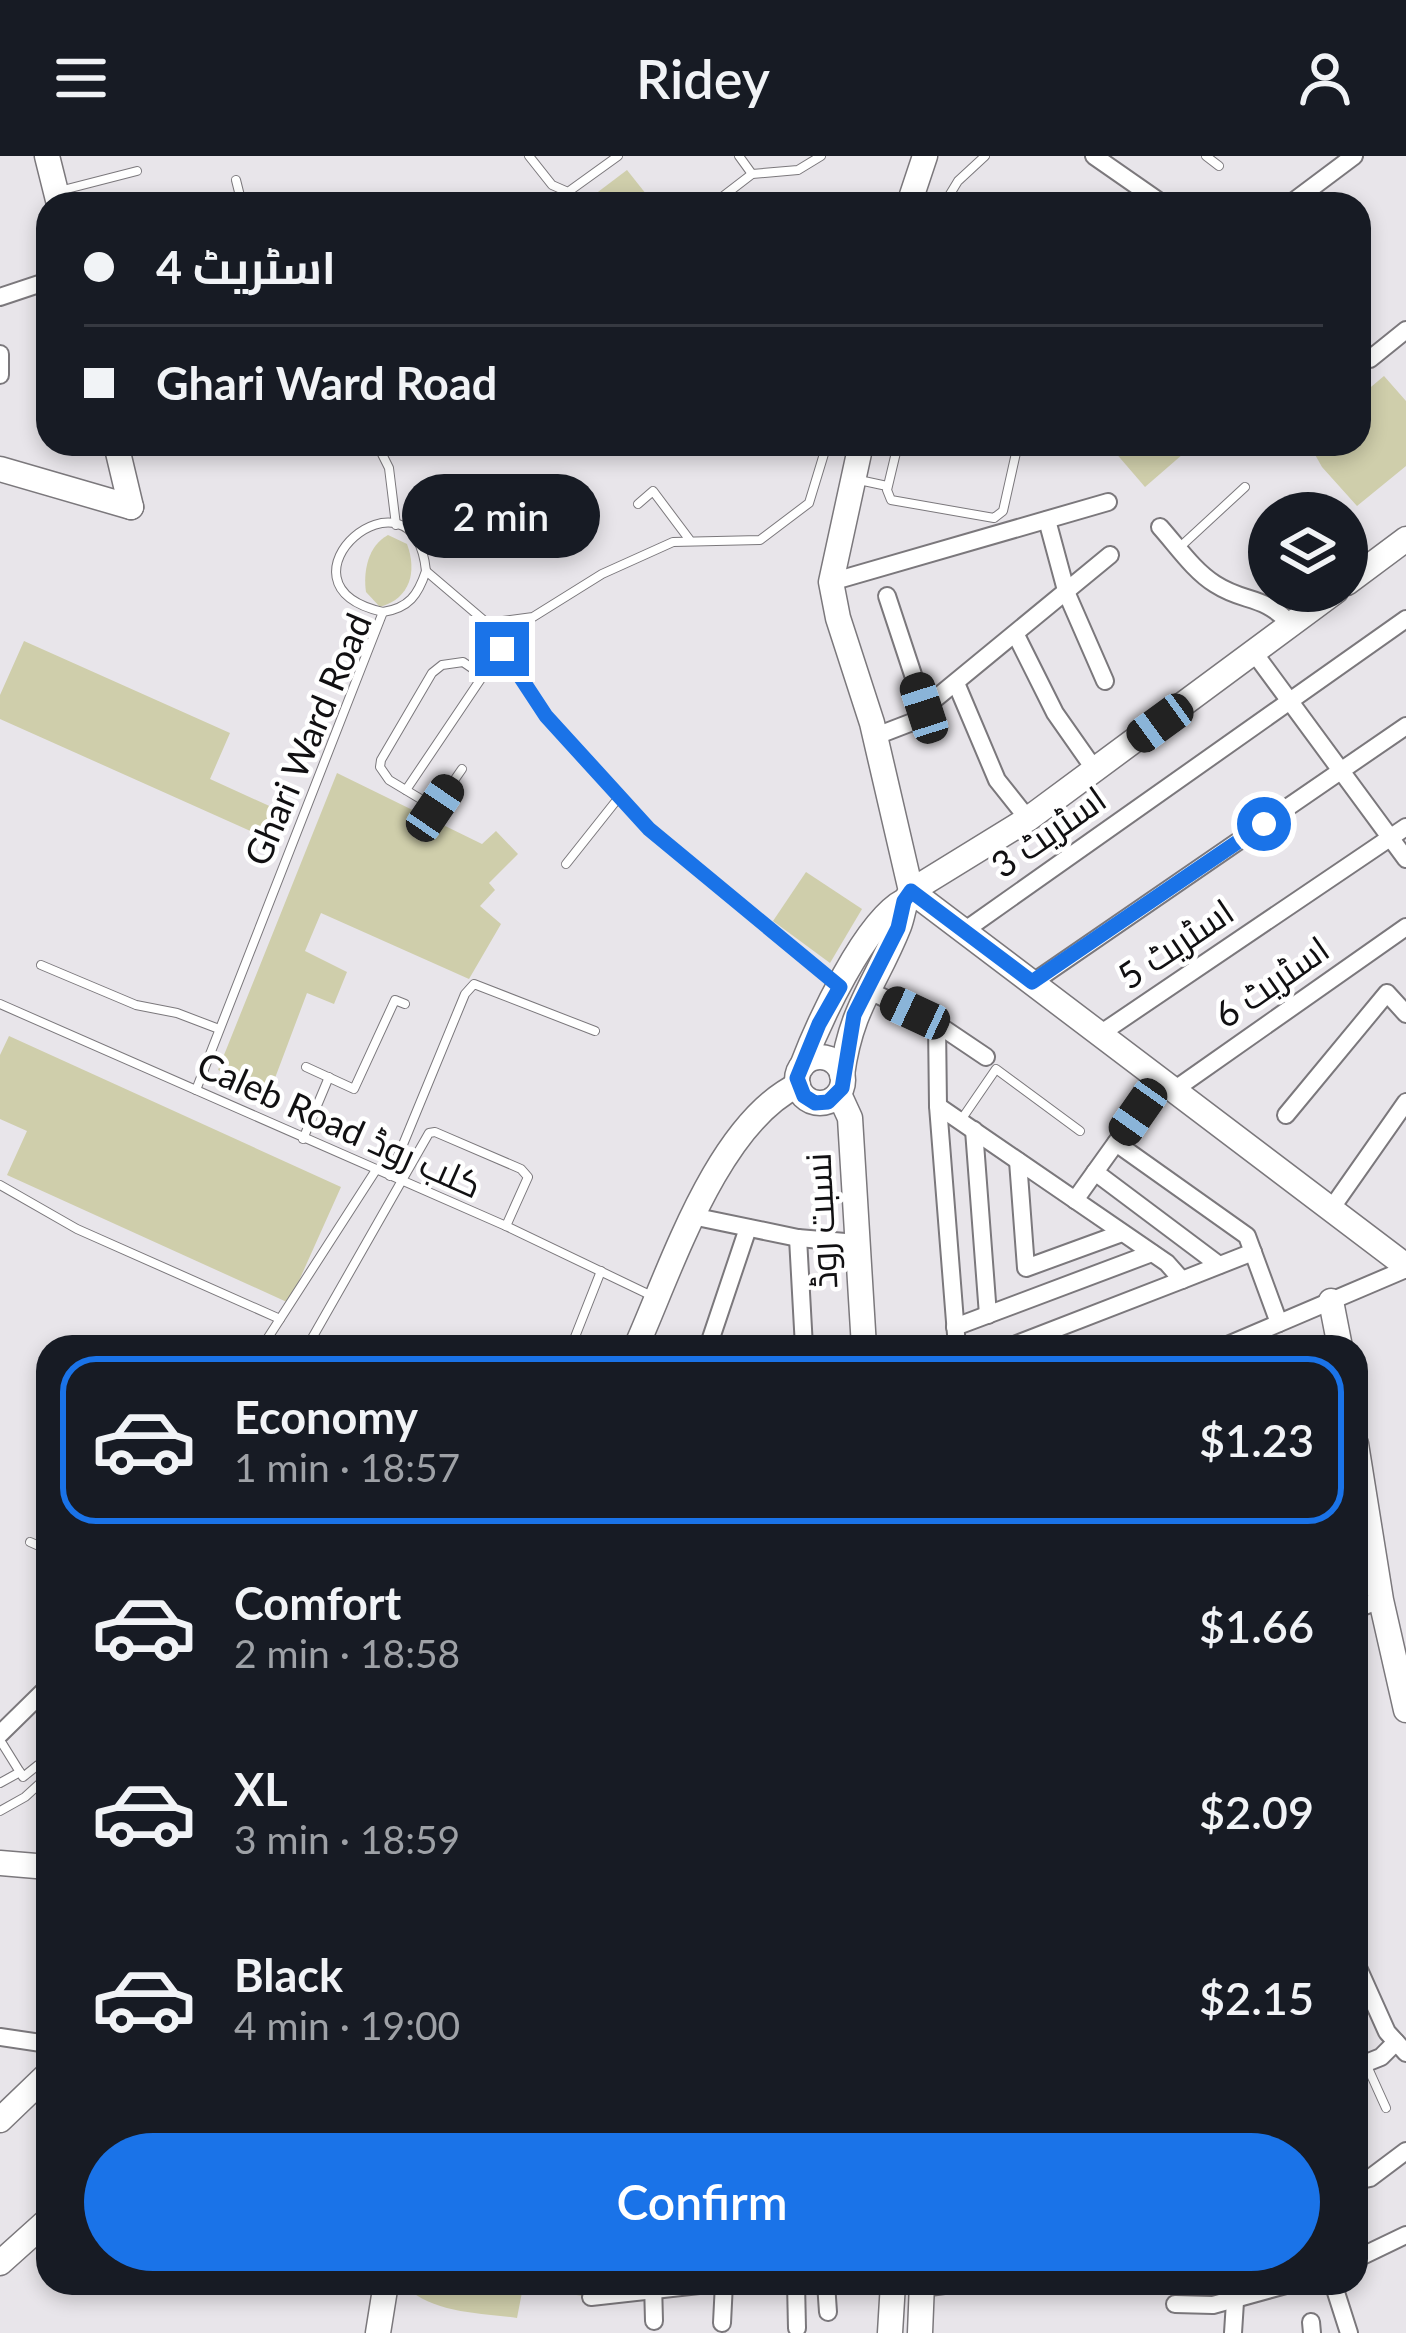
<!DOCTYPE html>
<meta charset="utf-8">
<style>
:root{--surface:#171b24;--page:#242831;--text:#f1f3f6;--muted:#9ea1a6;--line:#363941;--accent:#1a73e8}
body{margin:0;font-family:Lato,Cairo,sans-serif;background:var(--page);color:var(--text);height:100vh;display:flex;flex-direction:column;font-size:45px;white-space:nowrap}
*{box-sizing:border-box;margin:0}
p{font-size:39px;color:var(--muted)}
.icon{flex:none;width:66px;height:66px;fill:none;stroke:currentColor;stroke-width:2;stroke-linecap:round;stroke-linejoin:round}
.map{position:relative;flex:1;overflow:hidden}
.drawer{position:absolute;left:36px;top:1179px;width:1332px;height:960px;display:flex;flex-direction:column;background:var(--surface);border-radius:36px;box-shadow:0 6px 18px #0003}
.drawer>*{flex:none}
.top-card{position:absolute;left:36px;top:36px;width:1335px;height:264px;border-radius:36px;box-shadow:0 6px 18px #0003;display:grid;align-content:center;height:264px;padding:0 48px;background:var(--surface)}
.tools{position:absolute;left:1248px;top:336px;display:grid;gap:24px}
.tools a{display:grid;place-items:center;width:120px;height:120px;border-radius:50%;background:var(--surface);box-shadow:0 6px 18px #0003;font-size:60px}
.end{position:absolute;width:54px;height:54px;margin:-27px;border:15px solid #1a73e8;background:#fff;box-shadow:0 0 0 6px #fff}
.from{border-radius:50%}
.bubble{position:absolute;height:84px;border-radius:42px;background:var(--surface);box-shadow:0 6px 18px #0003;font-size:39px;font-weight:600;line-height:84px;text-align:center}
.car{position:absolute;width:36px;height:72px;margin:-36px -18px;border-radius:15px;box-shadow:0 0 9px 3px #0007;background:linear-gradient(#222 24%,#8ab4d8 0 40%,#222 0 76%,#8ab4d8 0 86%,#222 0)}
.top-card b{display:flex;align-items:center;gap:42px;height:114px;font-size:45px}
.top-card b+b{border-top:3px solid var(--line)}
.top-card i{width:30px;height:30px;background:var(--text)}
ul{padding:21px 0 0;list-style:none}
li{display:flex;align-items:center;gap:36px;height:168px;margin:0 24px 18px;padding:0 24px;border:6px solid transparent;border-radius:36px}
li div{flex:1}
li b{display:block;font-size:45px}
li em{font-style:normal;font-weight:600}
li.active{border-color:var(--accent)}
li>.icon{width:108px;height:108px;stroke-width:1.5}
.cta{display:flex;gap:24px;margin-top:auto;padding:24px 48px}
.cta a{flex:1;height:138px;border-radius:72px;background:var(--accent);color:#fff;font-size:48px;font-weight:600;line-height:138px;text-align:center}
header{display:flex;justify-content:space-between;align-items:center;height:156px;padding:0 48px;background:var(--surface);font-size:54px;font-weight:600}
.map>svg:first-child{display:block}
</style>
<header><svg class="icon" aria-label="menu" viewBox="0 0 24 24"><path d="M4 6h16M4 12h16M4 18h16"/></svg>Ridey<svg class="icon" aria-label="person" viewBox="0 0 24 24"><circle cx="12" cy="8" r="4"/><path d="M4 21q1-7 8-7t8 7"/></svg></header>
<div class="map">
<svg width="1406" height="2177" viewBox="0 0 1406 2177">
<rect width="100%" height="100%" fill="#e8e5ea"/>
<g fill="#cfceab">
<path d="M627,14L654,48H589L590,42Z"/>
<path d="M1384,220L1406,245V310L1357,350L1322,311L1309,288H1359V241Z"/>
<path d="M1108,288H1175L1183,298L1145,331Z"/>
<path d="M388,379L407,388C417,415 411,442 380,451L366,436C363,415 368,390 388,379Z"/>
<path d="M24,485L230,577L210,623L276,653L264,681L0,563V539Z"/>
<path d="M337,617L482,688L496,675L518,698L489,727L495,734L480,750L501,768L469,823L321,757L305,795L347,816L334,848L307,837L269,938L218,914Z"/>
<path d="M806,716L862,753L830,807L773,765Z"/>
<path d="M9,880L341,1031L289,1147L7,1019L27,975L0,963V899Z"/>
<path d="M402,2127H584L583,2140L523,2131L517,2162C476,2156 431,2158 402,2127Z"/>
</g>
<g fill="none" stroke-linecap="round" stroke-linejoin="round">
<g stroke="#7b787c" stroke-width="10">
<g id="lane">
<path d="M529,0L552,29L568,36L618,0"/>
<path d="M739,0L752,18"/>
<path d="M1206,0L1219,10"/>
<path d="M236,24L242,48"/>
<path d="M63,34L137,15"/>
<path d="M713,48L752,18L798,14L821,0"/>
<path d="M944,48L958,25L985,0"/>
<path d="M377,288L389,312L396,369"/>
<path d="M898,288L887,334L891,344L994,362L1003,355L1018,288"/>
<path d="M859,324L887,330"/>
<path d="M638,348L653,335L689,383"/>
<path d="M1180,391L1245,331"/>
<path d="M383,456C261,428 414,297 426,415"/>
<path d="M487,467L533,461L602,418L673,386L760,384L809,347L827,288"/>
<path d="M406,634L501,493"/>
<path d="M435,652L462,613"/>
<path d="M444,657L389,624L380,611L381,604L432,517L442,509L463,506L485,521"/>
<path d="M566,708L620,640"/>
<path d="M41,809L136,849L177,857L219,873"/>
<path d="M0,848L506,1070L650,1139"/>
<path d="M306,911L354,933L395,844L405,848"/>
<path d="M196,934L383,456C409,452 418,439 426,415L487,467L546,560L649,673L835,827"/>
<path d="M961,964L996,913L1080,975"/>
<path d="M303,983L329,921"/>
<path d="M390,1020L465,838L474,828L595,875"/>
<path d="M0,1029L77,1073L280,1163"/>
<path d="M262,1191L376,1014"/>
<path d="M307,1191L429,977L435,976L521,1013L528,1021L506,1070"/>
<path d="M571,1191L601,1115"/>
<path d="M30,1386L48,1394"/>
<path d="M0,1584L23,1621L38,1609"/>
<path d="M0,1627L20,1616"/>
<path d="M0,1655L25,1641L48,1620"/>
<path d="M1367,1910L1386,1952"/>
</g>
</g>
<g stroke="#7b787c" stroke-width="20">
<g id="street">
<path d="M1094,0L1163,48"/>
<path d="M1290,48L1354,0"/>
<path d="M0,141L48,125"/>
<path d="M1359,190L1370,203L1406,174"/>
<path d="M0,198V219"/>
<path d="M1047,364L1067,438L1105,525"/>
<path d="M1160,371C1177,390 1194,415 1215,428C1246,448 1260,437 1291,468"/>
<path d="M831,426L1108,346"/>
<path d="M1016,479L1055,557L1095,614"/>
<path d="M1255,498L1406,703"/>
<path d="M956,527L997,624L1028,663"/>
<path d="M924,552L1110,399"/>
<path d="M876,580L915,565L924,552L887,440"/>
<path d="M964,775L1406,463"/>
<path d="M1032,827L1406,570"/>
<path d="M866,833L937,868L986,901"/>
<path d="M937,868L938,950L957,1191"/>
<path d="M1100,878L1406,671"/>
<path d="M1174,934L1406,771"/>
<path d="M938,950L1167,1107L1182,1124L1009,1191"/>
<path d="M1286,959L1387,837L1406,858"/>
<path d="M974,974L988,1159"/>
<path d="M1116,987L1247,1080L1279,1167"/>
<path d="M1018,1005L1026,1112L1122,1077"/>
<path d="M1095,1016L1219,1109"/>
<path d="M1075,1044L1161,924"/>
<path d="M1331,1053L1406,946"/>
<path d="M692,1060L798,1082L857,1087"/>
<path d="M798,1082L804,1191"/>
<path d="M1182,1124L1253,1096"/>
<path d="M955,1171L1152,1097"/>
<path d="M708,1191L748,1072"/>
<path d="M1223,1191L1406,1113"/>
<path d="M1356,1453L1381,1444"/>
<path d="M0,1578L48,1531"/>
<path d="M1356,1807L1387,1876L1406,1897"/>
<path d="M0,1881L48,1888"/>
<path d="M1356,1911L1381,1901L1396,1886"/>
<path d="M1356,2025L1370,2022L1406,1995"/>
<path d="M1356,2103L1406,2079"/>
<path d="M653,2127L654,2165"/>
<path d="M796,2127L797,2172"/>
<path d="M826,2127L828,2156"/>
<path d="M1333,2127L1349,2177"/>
<path d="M922,2132L959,2127"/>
<path d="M591,2141L717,2127"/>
<path d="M1175,2148L1213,2149L1293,2127"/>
<path d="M1311,2166L1312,2177"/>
<path d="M722,2167L724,2127"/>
<path d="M1233,2177L1236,2130"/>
</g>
</g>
<g stroke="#7b787c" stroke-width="27">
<g id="secondary">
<path d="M47,0L59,48"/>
<path d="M909,48L925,0"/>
<path d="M116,288L131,351"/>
<path d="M0,313L131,351"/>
<path d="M1347,427L1406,383"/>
<path d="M1336,435L1028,663L911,735L1406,1110"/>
<circle cx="820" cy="924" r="23"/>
<path d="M802,910C818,868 865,765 904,745"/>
<path d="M842,919C851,851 876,828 899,770C904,757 903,747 911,735L872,567L838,462L831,426L861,288"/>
<path d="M839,938L850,962L864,1191"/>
<path d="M1331,1145L1340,1191"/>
<path d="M636,1191C671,1113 717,968 798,929"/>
<path d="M1356,1288L1381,1444L1406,1554"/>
<path d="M0,1707L48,1711"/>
<path d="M0,1964L48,1918"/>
<path d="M0,2107L48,2064"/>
<path d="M378,2177L386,2127"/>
<path d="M890,2177L893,2127"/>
<path d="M920,2177L922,2127"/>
</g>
</g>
<use href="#lane" stroke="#fff" stroke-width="8"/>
<use href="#street" stroke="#fff" stroke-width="16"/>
<use href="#secondary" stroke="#fff" stroke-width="24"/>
</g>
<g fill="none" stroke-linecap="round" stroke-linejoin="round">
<path stroke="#1a73e8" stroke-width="15" d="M502,493L546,560L649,673L840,831L819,868L797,922L804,940L815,947L828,946L842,932L854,859L898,772L904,745L911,735L1032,826L1264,668"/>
</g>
<g text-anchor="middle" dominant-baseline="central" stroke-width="9" stroke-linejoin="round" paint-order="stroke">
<g font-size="36" fill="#111012" stroke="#fff">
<text transform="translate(307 583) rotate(-67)">Ghari Ward Road</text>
<text transform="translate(1048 675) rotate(-35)">اسٹریٹ 3</text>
<text transform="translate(1175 787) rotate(-34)">اسٹریٹ 5</text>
<text transform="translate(1271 825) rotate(-35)">اسٹریٹ 6</text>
<text transform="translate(340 968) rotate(24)">Caleb Road کلب روڈ</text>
<text transform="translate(820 1065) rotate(-93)">نسبت روڈ</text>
</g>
</g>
</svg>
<div class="tools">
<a><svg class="icon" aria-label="layers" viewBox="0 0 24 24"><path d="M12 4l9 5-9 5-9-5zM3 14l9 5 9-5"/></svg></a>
</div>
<i class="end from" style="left:1264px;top:668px"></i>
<i class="end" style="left:502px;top:493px"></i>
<div class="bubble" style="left:402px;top:318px;width:198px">2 min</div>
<i class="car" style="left:924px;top:552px;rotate:342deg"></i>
<i class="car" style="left:1160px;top:567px;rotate:234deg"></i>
<i class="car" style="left:435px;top:652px;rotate:34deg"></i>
<i class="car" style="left:915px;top:857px;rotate:295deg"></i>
<i class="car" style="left:1138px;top:956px;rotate:215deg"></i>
<div class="top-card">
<b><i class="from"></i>اسٹریٹ 4</b>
<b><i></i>Ghari Ward Road</b>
</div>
<section class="drawer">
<ul>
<li class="active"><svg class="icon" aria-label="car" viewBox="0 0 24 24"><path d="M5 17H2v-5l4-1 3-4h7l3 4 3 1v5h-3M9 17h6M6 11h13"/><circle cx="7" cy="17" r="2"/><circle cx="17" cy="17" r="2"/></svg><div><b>Economy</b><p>1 min · 18:57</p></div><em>$1.23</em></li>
<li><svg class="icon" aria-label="car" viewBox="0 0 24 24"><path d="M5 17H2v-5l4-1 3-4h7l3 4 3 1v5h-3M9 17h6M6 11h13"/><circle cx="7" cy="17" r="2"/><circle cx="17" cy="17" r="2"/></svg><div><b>Comfort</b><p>2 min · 18:58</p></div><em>$1.66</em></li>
<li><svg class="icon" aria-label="car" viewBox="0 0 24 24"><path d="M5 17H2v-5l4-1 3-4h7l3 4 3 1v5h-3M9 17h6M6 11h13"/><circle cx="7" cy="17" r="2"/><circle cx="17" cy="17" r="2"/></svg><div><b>XL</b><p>3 min · 18:59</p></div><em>$2.09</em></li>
<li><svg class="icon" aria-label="car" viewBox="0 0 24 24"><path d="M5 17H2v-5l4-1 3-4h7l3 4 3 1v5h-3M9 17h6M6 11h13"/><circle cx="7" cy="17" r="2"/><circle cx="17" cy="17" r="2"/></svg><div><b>Black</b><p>4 min · 19:00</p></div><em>$2.15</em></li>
</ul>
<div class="cta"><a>Confirm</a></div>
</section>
</div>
